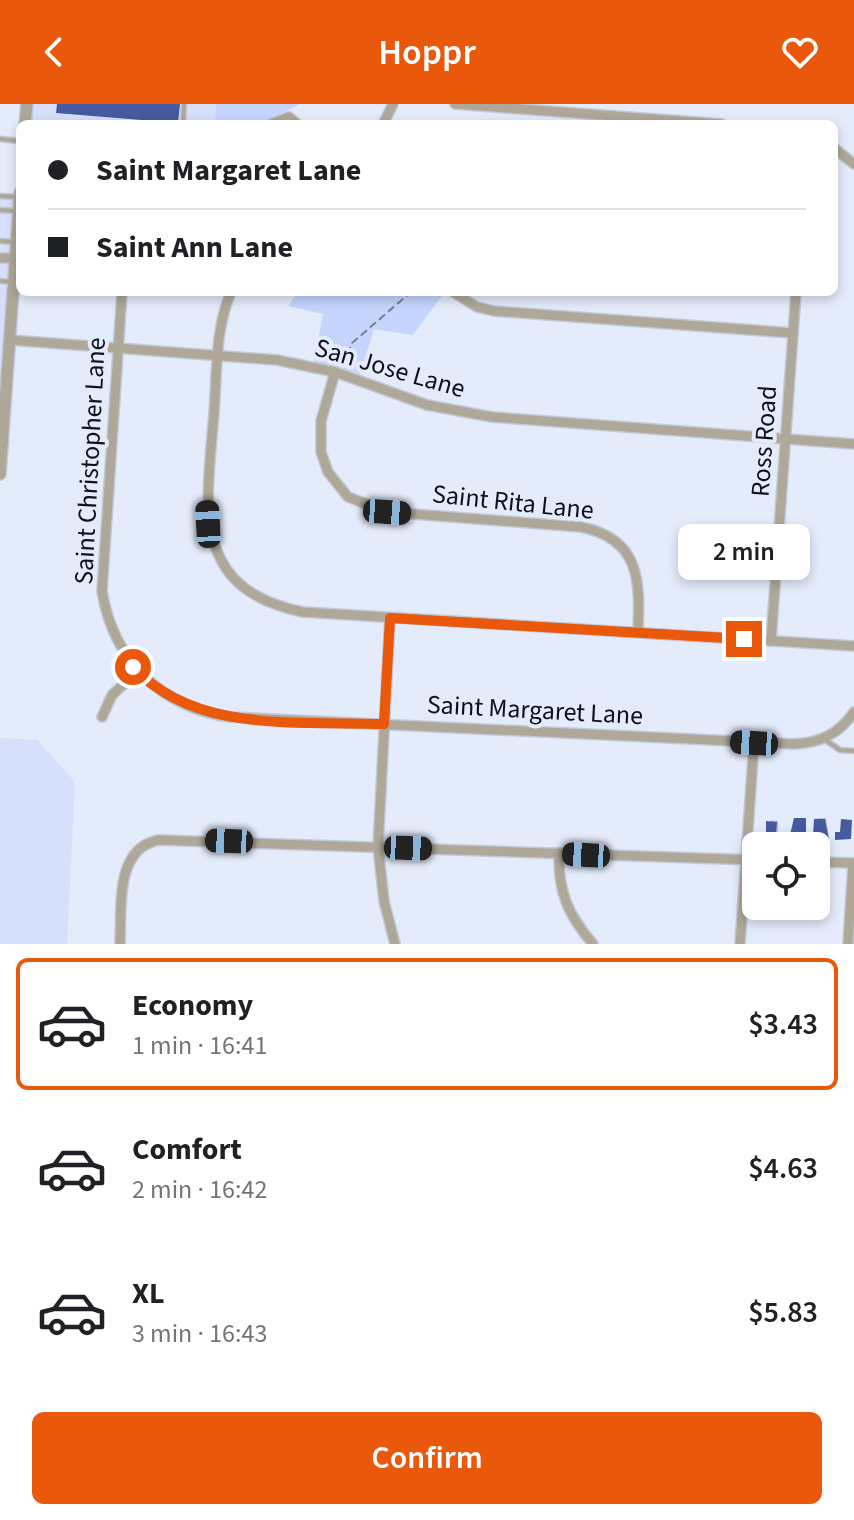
<!DOCTYPE html>
<meta charset="utf-8">
<style>
:root{--surface:#fff;--page:#f6f6f6;--text:#202124;--muted:#757577;--line:#e0e0e0;--accent:#ea580c}
body{margin:0;font-family:"Source Sans 3",sans-serif;background:var(--page);color:var(--text);height:100vh;display:flex;flex-direction:column;font-size:30px;white-space:nowrap}
*{box-sizing:border-box;margin:0}
p{font-size:26px;color:var(--muted)}
.icon{flex:none;width:44px;height:44px;fill:none;stroke:currentColor;stroke-width:2;stroke-linecap:round;stroke-linejoin:round}
.map{position:relative;height:840px;overflow:hidden}
.panel{display:flex;flex-direction:column;background:var(--surface);flex:1}
.panel>*{flex:none}
.banner{position:absolute;left:16px;top:16px;width:822px;height:176px;border-radius:12px;box-shadow:0 4px 12px #0003;display:grid;align-content:center;height:176px;padding:0 32px;background:var(--surface)}
.buttons{position:absolute;left:742px;top:728px;display:grid;gap:16px}
.buttons a{display:grid;place-items:center;width:88px;height:88px;border-radius:12px;background:var(--surface);box-shadow:0 4px 12px #0003;font-size:40px}
.end{position:absolute;width:36px;height:36px;margin:-18px;border:10px solid #ea580c;background:#fff;box-shadow:0 0 0 4px #fff}
.from{border-radius:50%}
.bubble{position:absolute;height:56px;border-radius:12px;background:var(--surface);box-shadow:0 4px 12px #0003;font-size:26px;font-weight:600;line-height:56px;text-align:center}
.car{position:absolute;width:24px;height:48px;margin:-24px -12px;border-radius:10px;box-shadow:0 0 6px 2px #0007;background:linear-gradient(#222 24%,#8ab4d8 0 40%,#222 0 76%,#8ab4d8 0 86%,#222 0)}
.banner b{display:flex;align-items:center;gap:28px;height:76px;font-size:30px}
.banner b+b{border-top:2px solid var(--line)}
.banner i{width:20px;height:20px;background:var(--text)}
ul{padding:14px 0 0;list-style:none}
li{display:flex;align-items:center;gap:24px;height:132px;margin:0 16px 12px;padding:0 16px;border:4px solid transparent;border-radius:12px}
li div{flex:1}
li b{display:block;font-size:30px}
li em{font-style:normal;font-weight:600}
li.active{border-color:var(--accent)}
li>.icon{width:72px;height:72px;stroke-width:1.5}
.button{display:flex;gap:16px;margin-top:auto;padding:16px 32px}
.button a{flex:1;height:92px;border-radius:12px;background:var(--accent);color:#fff;font-size:32px;font-weight:600;line-height:92px;text-align:center}
header{display:flex;justify-content:space-between;align-items:center;height:104px;padding:0 32px;background:var(--accent);color:#fff;font-size:36px;font-weight:600}
.map>svg:first-child{display:block}
</style>
<header><svg class="icon" aria-label="back" viewBox="0 0 24 24"><path d="M15 5l-7 7 7 7"/></svg>Hoppr<svg class="icon" aria-label="heart" viewBox="0 0 24 24"><path d="M12 20l-8-8c-3-5 5-10 8-4 3-6 11-1 8 4z"/></svg></header>
<div class="map">
<svg width="854" height="840" viewBox="0 0 854 840">
<rect width="100%" height="100%" fill="#e4ebfa"/>
<g fill="#d6e0fc">
<path d="M33,0H216L215,20H31Z"/>
<path d="M0,92L19,94L0,328Z"/>
<path d="M0,634L37,636L75,678L67,840H0Z"/>
</g>
<g fill="#c5d5fe">
<path d="M216,0H300L261,20H215Z"/>
<path d="M298,188H444V189L413,231L374,225L360,271L314,257L323,210L288,202Z"/>
</g>
<g fill="#0003">
<path d="M817,714H826L829,733L815,732Z"/>
<path d="M770,716L778,717V732L774,737Z"/>
</g>
<g fill="#455b9f">
<path d="M57,0H180L178,19L56,9Z"/>
<path d="M794,714H806V733L789,735Z"/>
<path d="M814,715H825L829,736L813,733Z"/>
<path d="M841,715L852,716L851,735L835,736V728H840Z"/>
<path d="M766,717L777,718L775,739L766,738Z"/>
</g>
<g fill="none" stroke-linecap="round" stroke-linejoin="round">
<g stroke="#c2c8d7" stroke-width="7">
<g id="service">
<path d="M183,20L184,0"/>
<path d="M0,35L20,37"/>
<path d="M0,92L17,93"/>
<path d="M0,106L16,107"/>
<path d="M0,137L14,138"/>
<path d="M0,177L11,178"/>
<path d="M824,635L840,646L854,647"/>
</g>
</g>
<g stroke="#c2c8d7" stroke-width="12">
<g id="minor">
<path d="M455,0L721,20"/>
<path d="M271,20L289,13L297,20"/>
<path d="M383,20L393,0"/>
<path d="M834,44L854,60"/>
<path d="M0,154H15"/>
<path d="M122,188L102,487C113,556 162,604 230,613L794,640C820,639 839,630 854,608"/>
<path d="M231,188C215,225 217,269 214,309C207,399 188,485 303,508L854,542"/>
<path d="M453,188L477,203L494,207L793,229"/>
<path d="M10,236L277,256L335,268L427,301L492,313L854,340"/>
<path d="M335,268L321,317V348L328,368L348,393L387,408L581,423C641,435 640,478 638,528"/>
<path d="M390,514L378,743L384,797L395,840"/>
<path d="M771,537L796,188"/>
<path d="M102,613L112,591L138,567"/>
<path d="M559,749C558,788 568,811 593,840"/>
<path d="M816,758L854,759"/>
<path d="M120,840C122,805 114,744 159,736L756,756"/>
<path d="M740,840L754,639"/>
<path d="M848,840L853,759"/>
</g>
</g>
<g stroke="#c2c8d7" stroke-width="14">
<g id="tertiary">
<path d="M25,20L27,0"/>
<path d="M0,370L20,89"/>
</g>
</g>
<path stroke="#7a7f8d" stroke-width="2" stroke-dasharray="8 4" stroke-linecap="butt" d="M344,262L352,239L411,188"/>
<use href="#service" stroke="#afa898" stroke-width="4"/>
<use href="#minor" stroke="#afa898" stroke-width="9"/>
<use href="#tertiary" stroke="#afa898" stroke-width="11"/>
</g>
<g fill="none" stroke-linecap="round" stroke-linejoin="round">
<path stroke="#ea580c" stroke-width="10" d="M133,563C195,630 300,617 384,620L390,514L744,535"/>
</g>
<g text-anchor="middle" dominant-baseline="central" stroke-width="8" stroke-linejoin="round" paint-order="stroke">
<g font-size="26" fill="#0d111e" stroke="#e4ebfa">
<text transform="translate(390 264) rotate(16)">San Jose Lane</text>
<text transform="translate(764 337) rotate(-86)">Ross Road</text>
<text transform="translate(90 357) rotate(-87)">Saint Christopher Lane</text>
<text transform="translate(513 398) rotate(6)">Saint Rita Lane</text>
<text transform="translate(535 606) rotate(3)">Saint Margaret Lane</text>
</g>
</g>
</svg>
<div class="buttons">
<a><svg class="icon" aria-label="locate" viewBox="0 0 24 24"><circle cx="12" cy="12" r="6"/><path d="M12 2v4M12 18v4M2 12h4M18 12h4"/></svg></a>
</div>
<i class="end from" style="left:133px;top:563px"></i>
<i class="end" style="left:744px;top:535px"></i>
<div class="bubble" style="left:678px;top:420px;width:132px">2 min</div>
<i class="car" style="left:387px;top:408px;rotate:94deg"></i>
<i class="car" style="left:208px;top:420px;rotate:357deg"></i>
<i class="car" style="left:754px;top:639px;rotate:273deg"></i>
<i class="car" style="left:229px;top:737px;rotate:272deg"></i>
<i class="car" style="left:408px;top:744px;rotate:92deg"></i>
<i class="car" style="left:586px;top:751px;rotate:273deg"></i>
<div class="banner">
<b><i class="from"></i>Saint Margaret Lane</b>
<b><i></i>Saint Ann Lane</b>
</div>
</div>
<section class="panel">
<ul>
<li class="active"><svg class="icon" aria-label="car" viewBox="0 0 24 24"><path d="M5 17H2v-5l4-1 3-4h7l3 4 3 1v5h-3M9 17h6M6 11h13"/><circle cx="7" cy="17" r="2"/><circle cx="17" cy="17" r="2"/></svg><div><b>Economy</b><p>1 min · 16:41</p></div><em>$3.43</em></li>
<li><svg class="icon" aria-label="car" viewBox="0 0 24 24"><path d="M5 17H2v-5l4-1 3-4h7l3 4 3 1v5h-3M9 17h6M6 11h13"/><circle cx="7" cy="17" r="2"/><circle cx="17" cy="17" r="2"/></svg><div><b>Comfort</b><p>2 min · 16:42</p></div><em>$4.63</em></li>
<li><svg class="icon" aria-label="car" viewBox="0 0 24 24"><path d="M5 17H2v-5l4-1 3-4h7l3 4 3 1v5h-3M9 17h6M6 11h13"/><circle cx="7" cy="17" r="2"/><circle cx="17" cy="17" r="2"/></svg><div><b>XL</b><p>3 min · 16:43</p></div><em>$5.83</em></li>
</ul>
<div class="button"><a>Confirm</a></div>
</section>
